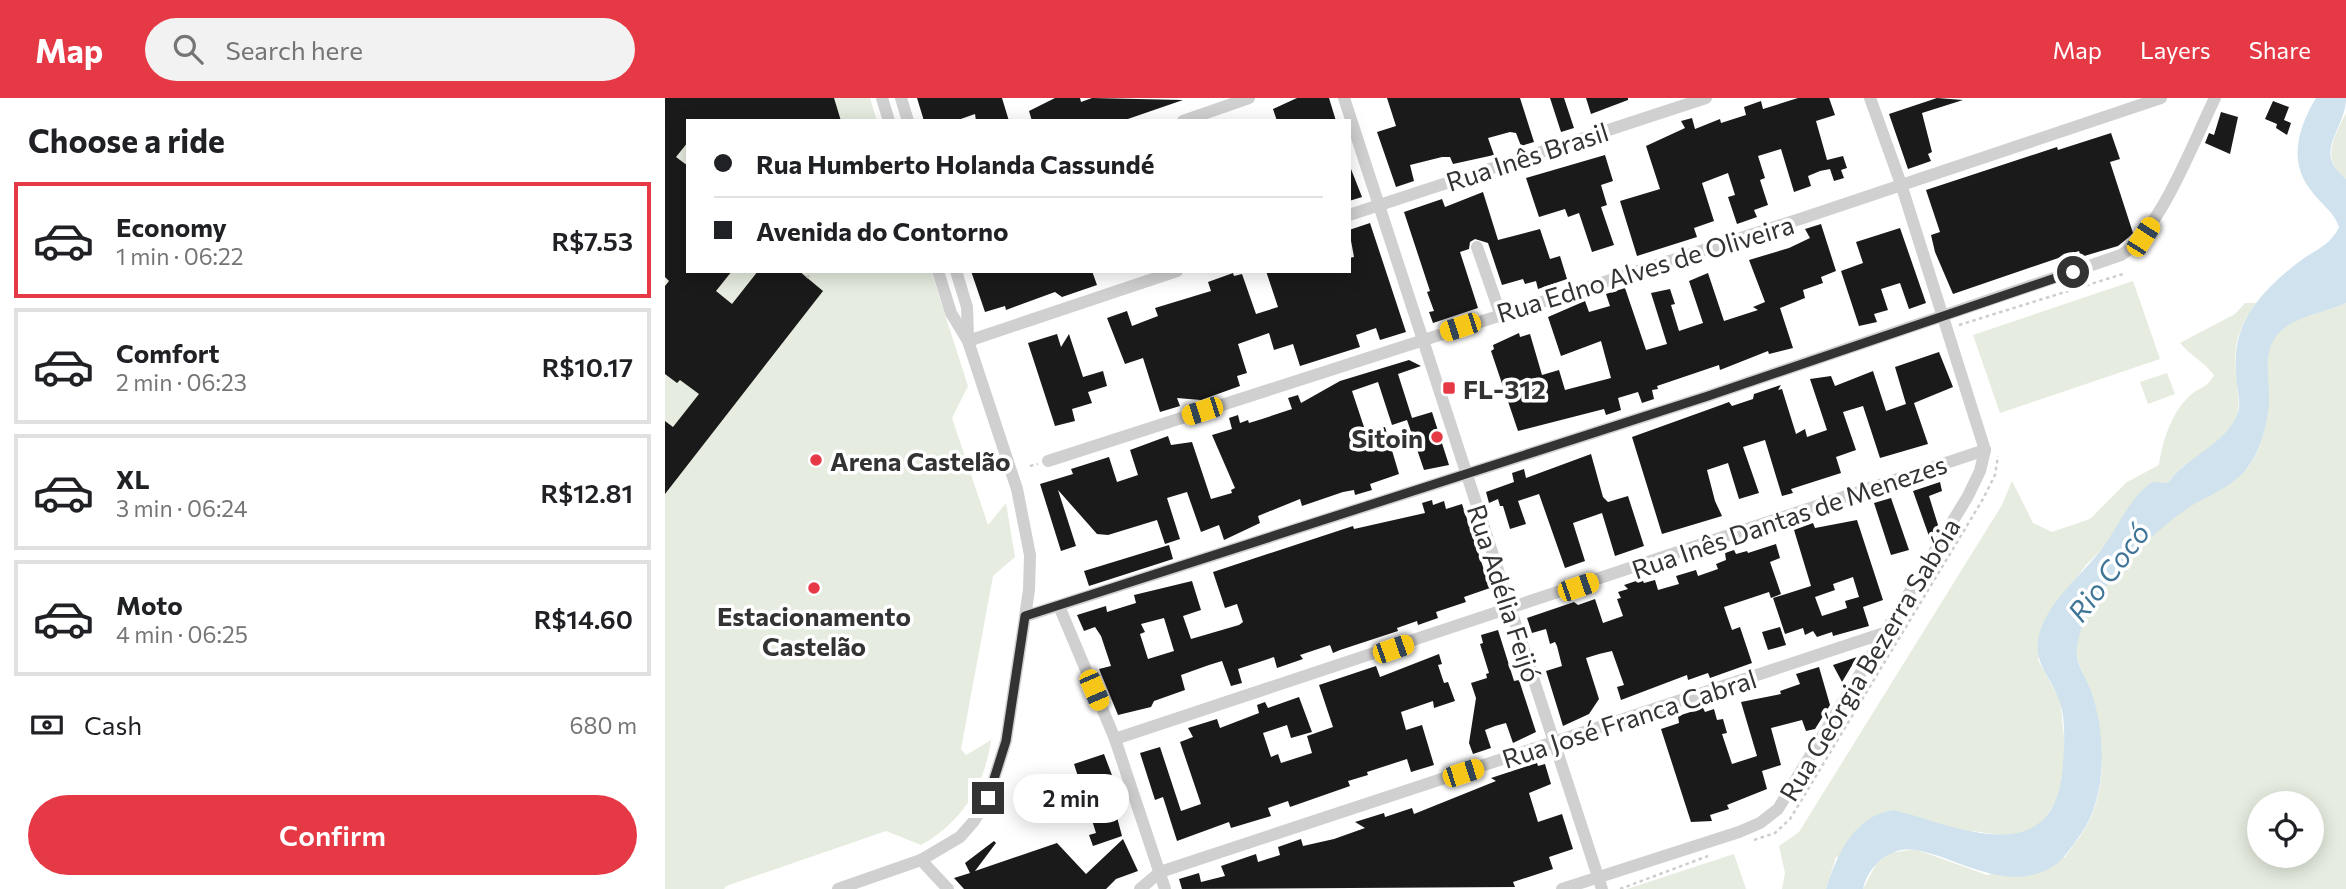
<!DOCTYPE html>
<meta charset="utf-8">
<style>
:root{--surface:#fff;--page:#f2f2f2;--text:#202124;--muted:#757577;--line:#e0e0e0;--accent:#e63946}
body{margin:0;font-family:Commissioner,sans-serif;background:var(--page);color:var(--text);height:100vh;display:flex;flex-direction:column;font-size:26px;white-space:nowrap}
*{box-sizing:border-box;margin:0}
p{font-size:23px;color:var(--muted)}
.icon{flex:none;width:38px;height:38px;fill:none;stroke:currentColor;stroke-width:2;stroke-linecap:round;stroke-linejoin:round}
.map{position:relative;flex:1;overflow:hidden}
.drawer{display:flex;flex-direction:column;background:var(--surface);width:665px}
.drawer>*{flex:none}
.banner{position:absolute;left:21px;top:21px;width:665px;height:154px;border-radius:0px;box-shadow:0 4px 18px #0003;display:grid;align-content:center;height:154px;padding:0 28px;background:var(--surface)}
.tools{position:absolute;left:1582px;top:693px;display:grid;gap:14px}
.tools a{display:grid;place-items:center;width:77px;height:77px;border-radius:50%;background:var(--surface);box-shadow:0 4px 18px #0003;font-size:35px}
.end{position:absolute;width:32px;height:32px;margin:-16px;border:9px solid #333;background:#fff;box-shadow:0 0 0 4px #fff}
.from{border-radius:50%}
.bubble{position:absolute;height:49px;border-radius:24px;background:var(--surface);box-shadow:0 4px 18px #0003;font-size:23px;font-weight:600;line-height:49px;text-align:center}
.car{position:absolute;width:21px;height:42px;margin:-21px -10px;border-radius:9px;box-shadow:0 0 5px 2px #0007;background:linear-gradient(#f5c518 24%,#345 0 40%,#f5c518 0 76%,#345 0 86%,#f5c518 0)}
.banner b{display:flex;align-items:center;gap:24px;height:66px;font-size:26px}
.banner b+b{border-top:2px solid var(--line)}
.banner i{width:18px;height:18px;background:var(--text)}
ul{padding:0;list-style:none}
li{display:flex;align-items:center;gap:21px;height:116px;margin:0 14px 10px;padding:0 14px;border:4px solid var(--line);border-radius:0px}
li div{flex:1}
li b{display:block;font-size:26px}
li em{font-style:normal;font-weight:600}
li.active{border-color:var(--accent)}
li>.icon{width:63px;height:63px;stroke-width:1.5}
h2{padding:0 28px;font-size:32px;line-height:84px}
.pay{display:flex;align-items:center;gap:18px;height:77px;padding:0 28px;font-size:26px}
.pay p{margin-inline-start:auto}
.action{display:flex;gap:14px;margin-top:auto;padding:14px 28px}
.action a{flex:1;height:80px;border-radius:42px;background:var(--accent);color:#fff;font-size:28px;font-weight:600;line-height:80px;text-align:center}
header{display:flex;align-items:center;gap:42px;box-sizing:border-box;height:98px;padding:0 35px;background:var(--accent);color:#fff}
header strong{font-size:33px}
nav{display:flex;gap:38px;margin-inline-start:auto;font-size:24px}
.search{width:490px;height:63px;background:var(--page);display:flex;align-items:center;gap:18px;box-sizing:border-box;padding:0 24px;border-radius:38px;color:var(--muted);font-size:26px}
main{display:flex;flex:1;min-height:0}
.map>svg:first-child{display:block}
</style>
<header>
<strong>Map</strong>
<div class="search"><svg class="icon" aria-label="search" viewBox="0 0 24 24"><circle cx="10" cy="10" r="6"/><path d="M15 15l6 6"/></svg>Search here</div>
<nav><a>Map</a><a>Layers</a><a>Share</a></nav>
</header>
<main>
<section class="drawer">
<h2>Choose a ride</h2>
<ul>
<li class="active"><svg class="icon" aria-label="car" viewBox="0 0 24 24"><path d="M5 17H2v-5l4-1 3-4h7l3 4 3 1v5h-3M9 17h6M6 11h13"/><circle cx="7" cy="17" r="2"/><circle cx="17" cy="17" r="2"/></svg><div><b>Economy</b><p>1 min · 06:22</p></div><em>R$7.53</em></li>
<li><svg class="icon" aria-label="car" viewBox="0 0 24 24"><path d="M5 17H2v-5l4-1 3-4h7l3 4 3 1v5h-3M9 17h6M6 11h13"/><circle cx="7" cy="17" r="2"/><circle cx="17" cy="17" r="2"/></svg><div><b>Comfort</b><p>2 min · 06:23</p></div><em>R$10.17</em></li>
<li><svg class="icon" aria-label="car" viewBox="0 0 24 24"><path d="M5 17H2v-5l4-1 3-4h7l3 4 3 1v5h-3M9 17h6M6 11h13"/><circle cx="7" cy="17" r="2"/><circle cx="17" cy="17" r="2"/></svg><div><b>XL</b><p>3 min · 06:24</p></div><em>R$12.81</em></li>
<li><svg class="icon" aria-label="car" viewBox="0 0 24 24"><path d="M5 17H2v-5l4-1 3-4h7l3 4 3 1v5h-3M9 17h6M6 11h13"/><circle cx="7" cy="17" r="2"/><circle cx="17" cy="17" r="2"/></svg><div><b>Moto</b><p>4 min · 06:25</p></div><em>R$14.60</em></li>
</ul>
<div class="pay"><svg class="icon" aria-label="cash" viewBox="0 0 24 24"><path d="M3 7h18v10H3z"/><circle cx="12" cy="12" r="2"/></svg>Cash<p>680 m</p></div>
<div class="action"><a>Confirm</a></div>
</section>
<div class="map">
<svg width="1681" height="791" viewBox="0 0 1681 791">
<rect width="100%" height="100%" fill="#fff"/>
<g fill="#e6ecdf" fill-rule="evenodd">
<path d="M0,0H205L212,23H23V173H266L303,288L287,320L323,427L341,405L350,459L328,478L296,651L301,657L326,642C320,688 296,725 256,747L221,733L61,788L59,791H0Z"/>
<path d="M1681,15V81C1655,61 1669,39 1681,15Z"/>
<path d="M1468,183L1495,261L1335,315L1308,237Z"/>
<path d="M1580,205H1591C1570,236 1568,249 1572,286C1572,294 1575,305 1573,313C1564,348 1521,357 1503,385L1421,467L1389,511L1373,562L1395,602L1400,648L1395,697L1381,719L1367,733L1344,738L1307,733L1171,759L1161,791H1117L1120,775L1114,748L1134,734L1337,407L1347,383L1368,425L1387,434L1425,421L1462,384L1494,367C1498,341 1507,312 1528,295C1538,288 1543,289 1549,277C1539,264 1526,258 1515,245L1570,216Z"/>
<path d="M1681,205V791H1198L1211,766L1225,755L1250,751L1322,777L1400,759C1410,745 1422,731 1428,714C1442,678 1438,630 1426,594C1419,572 1408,566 1413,540C1422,496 1489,432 1525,408C1543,397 1563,390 1579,374C1595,357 1602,329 1603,305C1605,274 1590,246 1626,225C1643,215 1664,213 1681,205ZM1594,705H1647V758H1594Z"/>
<path d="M1502,275L1510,296L1483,306L1475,284Z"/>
<path d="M1069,756L1081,791H962Z"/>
</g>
<path fill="#cfe2ee" d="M1651,0H1681C1681,32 1646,54 1681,81V205C1664,213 1643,216 1627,225C1593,244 1605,274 1604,305C1602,328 1595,356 1579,374C1564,390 1544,397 1526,408C1489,432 1424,495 1414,539C1407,565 1418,571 1426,593C1441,635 1443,698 1416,736C1406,750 1396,766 1380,773C1335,791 1294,761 1252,752C1227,747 1203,767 1198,791H1161C1172,757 1188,718 1229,712C1290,728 1386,773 1397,676C1399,653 1402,624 1394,602C1387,580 1370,568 1373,543C1378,506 1419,476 1439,448C1455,425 1465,400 1487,384L1503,385C1522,357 1561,348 1573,314C1576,307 1573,296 1572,288C1569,256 1570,235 1589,208C1602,190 1618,176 1635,163C1650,152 1666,147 1674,129C1669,114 1657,107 1648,95C1622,65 1633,30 1651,0Z"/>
<g fill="#1a1a1a" fill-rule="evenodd">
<path d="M0,0H169L176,23H23V44L11,59L23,68V173H67L51,193L67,206L93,173H134L158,193L0,396V323L8,329L34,296L15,282L12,285L0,276V188L4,183L0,179Z"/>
<path d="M252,0H337L344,23H311L310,16L290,23H259Z"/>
<path d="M390,0H415L416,4L427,0L518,2L457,23H367L364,13Z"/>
<path d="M632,0H664L671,23H612L608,11Z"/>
<path d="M722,0H855L869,44L856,48L851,35L845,34L823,40L829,57L788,66L785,59H777L745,67L749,83L731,89L712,34L731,28Z"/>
<path d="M885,0H899L909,30L896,34Z"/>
<path d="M921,0H963V2L926,16Z"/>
<path d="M1133,0H1164L1170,17L1151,23L1162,62L1178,58L1182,70L1176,72L1179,80L1169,83L1165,71L1155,73L1143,78L1146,88L1129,94L1116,51L1093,58L1100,80L1095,82L1103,107L1089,112L1092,119L1072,126L1063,99L1070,97L1063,75L1037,85L1049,123L1029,130L1032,139L972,158L955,103L995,91L981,48L1020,30L1016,23L1027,20L1030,31L1055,21L1056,25L1081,17L1079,9L1096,3L1098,11Z"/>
<path d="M1272,0L1298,2L1257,15L1267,54L1263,56L1266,63L1243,71L1224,16Z"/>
<path d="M1608,3L1624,9L1619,22L1626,25L1622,37L1611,30L1612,26L1600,21Z"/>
<path d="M1556,14L1573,19L1565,56L1540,45L1544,35L1549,37Z"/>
<path d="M1446,35L1455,61L1445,64L1468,135L1464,139L1453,148L1436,153L1416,159L1414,153L1288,196L1270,154L1266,137L1275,134L1261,92L1392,49L1393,52Z"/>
<path d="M940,57L948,83L936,87L942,107L936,109L949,147L927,154L914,115L903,119L900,111L874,119L861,80Z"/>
<path d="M684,66L697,99L684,103Z"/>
<path d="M818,94L833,142L875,131L885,161L895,158L902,181L873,191L871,183L860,186L858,181L837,187L823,145L810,141L805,144L804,151L795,154L813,210L768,225L764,214L769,213L762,194L765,193L739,114L777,101L780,109Z"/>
<path d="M705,125L741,234L715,242L711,230L691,237L695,249L635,268L628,246L609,252L604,235L573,246L582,275L572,278L575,288L536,302L512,300L515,308L495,314L478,260L460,266L442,220L462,213L467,228L493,218L490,210L546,193L543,184L568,175L569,178L577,176L591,216L613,209L601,173H684V160L689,159L684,132Z"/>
<path d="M1156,126L1171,173L1156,179L1158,185L1138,192L1140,200L1115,210L1128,250L1104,256L1103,253L1055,272L1054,267L992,288L993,291L987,292L989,301L977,305L973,294L953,300L956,312L941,317L939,311L853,333L826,253L829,251L828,247L854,235L855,239L865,236L877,277L894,272L900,292L946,280L936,243L896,258L883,219L920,203L924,214L945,208L941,196L960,190L981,252L1002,246L986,195L1005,191L1010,206L1006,207L1014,233L1038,225L1024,183L1043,175L1059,223L1093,212L1088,209L1100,204L1084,162L1124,150L1145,140L1140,131Z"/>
<path d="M1235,130L1261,205L1244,211L1235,185L1216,191L1223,212L1209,216L1212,224L1194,228L1176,173L1198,165L1191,144Z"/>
<path d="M306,173H427L432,187L397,199L390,194L341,212L340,208L320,214Z"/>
<path d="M392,236L396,249L404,236L418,279L438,273L442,288L423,294L427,305L407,311L410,323L390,328L363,245Z"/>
<path d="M1274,254L1288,289L1249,305L1263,346L1215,360L1198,308L1178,314L1191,352L1171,359L1176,375L1126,391L1128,395L1117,398L1100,342L1078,349L1094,395L1074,401L1063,365L1042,372L1050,403L1057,418L997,436L967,339L1056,307L1064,304L1067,308L1088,301L1089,296L1116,287L1113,292L1117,291L1131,336L1140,331L1142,339L1162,332L1145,281L1166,278L1170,288L1208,273L1221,313L1241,306L1230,269Z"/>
<path d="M744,262L756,268L733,276L747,320L767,314L784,367L759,372L742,322L727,327L713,284L687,293L701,335L720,329L734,376L705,386L707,392L690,397L689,392L678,394L637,408L635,401L593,418L595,425L559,442L554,427L536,434L522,394L502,400L515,441L500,446L492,422L443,437L432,436L393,392L411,448L396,453L375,386L408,376L406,371L444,359L452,384L473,377L465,352L503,338L506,347L527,344L546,401L567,395L566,392L570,390L547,337L567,331L564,320L573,317L575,325L583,322L584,325L597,321L627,311L623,300L633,297L636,305L675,283Z"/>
<path d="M926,356L938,399L943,404L963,398L979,448L950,458L937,415L908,425L920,463L900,470L874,396L853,403L861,426L845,431L838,408H835L833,401L824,405L821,394L849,384L847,375L859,371L861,380Z"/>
<path d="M1275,384L1277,393L1264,398L1273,427L1265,441L1248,393Z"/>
<path d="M1226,400L1244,452L1226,457L1209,405Z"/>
<path d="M767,402L768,407L779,403L781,411L797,406L825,490L799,499L801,504L771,514L773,520L753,527L752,523L732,530L733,533L675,552L668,555L665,547L635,557L638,561L612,570L609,559L573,571L577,585L566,588L557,563L544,567L516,577L520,592L489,603L486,609L453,617L434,571L446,568L436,538L430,529L419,533L412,517L441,508L442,514L471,505L469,497L527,483L536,512L518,518L526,541L574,527L578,524L572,506L560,510L548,474L688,428L689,431L760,415L757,405ZM499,520L509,553L483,561L475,536L480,534L476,526Z"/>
<path d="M1192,422L1218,502L1198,509L1204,528L1168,538L1167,534L1152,539L1148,533L1140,537L1138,530L1120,536L1108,500L1146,488L1129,432L1148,425L1150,430ZM1188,479L1194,499L1180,503L1182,510L1157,518L1150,499L1170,492L1168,486Z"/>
<path d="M1111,446L1115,460L1105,464L1116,496L1106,500L1104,494L1059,509L1067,532L1075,529L1087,565L1045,580L1043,575L1023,582L1022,577L956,602L952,589L959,587L947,553L934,556L921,560L934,601L924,616L898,628L881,573L897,568L892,548L890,544L885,546L881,531L867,535L862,520L909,504L913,507L930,501L938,525L958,518L952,501L956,500L953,494L963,491L959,487L977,481L979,485L990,482L993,492L1014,486L1011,478L1031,472L1033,478L1053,471L1051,466L1061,462L1060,455L1069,452L1071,456L1082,453L1083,455Z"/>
<path d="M504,447L508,461L424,488L419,473Z"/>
<path d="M1115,529L1121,547L1103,552L1097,534Z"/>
<path d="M833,532L849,583L854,582L871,634L848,645L841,625L830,628L820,632L826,650L808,656L804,645L811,600L806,585L822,580L821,576L824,575L815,546L818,545L816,537Z"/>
<path d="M774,556L777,566L773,567L779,585L783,584L790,603L769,610L768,603L736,614L741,632L757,627L769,667L746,674L742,661L702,674L703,677L683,683L685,688L625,709L623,703L603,710L606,718L566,730L564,724L512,743L498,699L490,702L475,655L495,649L516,713L536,706L515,644L528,639L523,630L552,621L555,630L594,615L592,607L600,604L603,610L634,599L647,634L626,640L622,627L598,635L606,659L613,656L616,665L647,655L642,638L668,629L654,587L711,568L715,579Z"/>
<path d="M1192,559L1177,584L1168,567Z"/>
<path d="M1154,569L1165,607L1150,631L1141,633L1137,622L1106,630L1116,667L1097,673L1102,691L1062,707L1064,711L1045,717L1047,723L1026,724L996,631L1014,625L1013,618L1038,610L1040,614L1049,611L1052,622L1058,621L1062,635L1057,636L1067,666L1092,658L1076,604L1116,596L1115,593L1135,586L1131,576Z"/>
<path d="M439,656L448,680L442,682L457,738L428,748L424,737L431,735L409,666Z"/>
<path d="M872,665L873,668L880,666L886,686L864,695L873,724L897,716L908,751L884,759L888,771L848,784L850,789L517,791L514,781L534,775L536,784L560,778L556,768L591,756L593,764L615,757L613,749L636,741L638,748L669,741L700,730L690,724L719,715L720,719L747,710L749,716L831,683L826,680Z"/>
<path d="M458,741L473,773L451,781L441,791H299L289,780L305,775L300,765L329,743L331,745L310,773L392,745L421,776Z"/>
</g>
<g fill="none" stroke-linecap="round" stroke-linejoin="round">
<g stroke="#cdcdcd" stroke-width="2.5" stroke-dasharray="3.5 3.5" stroke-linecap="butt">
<path d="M142,180L147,173"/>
<path d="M1294,227L1458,176"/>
<path d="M365,368L373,366"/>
<path d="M1089,742L1110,735L1125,721L1318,401L1330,377L1333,358"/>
<path d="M955,791L1043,758"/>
</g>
<g stroke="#d0d0d0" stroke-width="12">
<path d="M217,0L224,23"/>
<path d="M236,0L243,23"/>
<path d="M679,0L937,791"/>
<path d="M1205,0L1236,86L1320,352"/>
<path d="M518,23L584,0"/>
<path d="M684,117L1041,0"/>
<path d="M812,149L835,215"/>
<path d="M291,173L302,209L303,239"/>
<path d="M303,243L512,173"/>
<path d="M383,363L1138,120L1496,0"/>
<path d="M394,508L450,641L500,791"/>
<path d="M361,518L1043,298L1456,157C1495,134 1529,42 1550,0"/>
<path d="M450,641L1320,352"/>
<path d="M256,762L283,791"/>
<path d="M173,791L256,762L295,739L309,723L323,700L341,643L364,492L365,457L352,391L303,243L286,215L273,173"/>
<path d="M475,791L495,774L1219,535"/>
<path d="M897,791L1074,734L1095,725L1113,711L1303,398L1315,373L1320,352"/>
</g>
</g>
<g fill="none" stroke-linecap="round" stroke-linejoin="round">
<path stroke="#333" stroke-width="9" d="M323,700L341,643L360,518L1043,298L1408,174"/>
</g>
<g fill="#e63946" stroke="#fff" stroke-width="2.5">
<rect x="777" y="283" width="14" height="14" rx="3.5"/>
<circle cx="772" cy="339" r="7"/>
<circle cx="151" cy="362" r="7"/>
<circle cx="149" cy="490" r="7"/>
</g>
<g text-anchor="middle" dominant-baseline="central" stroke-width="7" stroke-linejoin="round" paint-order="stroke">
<g font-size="26" fill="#333" stroke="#fff">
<text transform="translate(862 58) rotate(-18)">Rua Inês Brasil</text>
<text transform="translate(980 170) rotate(-17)">Rua Edno Alves de Oliveira</text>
<text transform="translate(1124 418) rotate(-19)">Rua Inês Dantas de Menezes</text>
<text transform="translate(840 495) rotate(72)">Rua Adélia Feijó</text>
<text transform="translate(1204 561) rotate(-59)">Rua Geórgia Bezerra Sabóia</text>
<text transform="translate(964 620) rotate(-18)">Rua José Franca Cabral</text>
</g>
<g font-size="26" font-weight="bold" fill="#333" stroke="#fff" text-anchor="start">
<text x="798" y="290">FL-312</text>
<text x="758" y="339" text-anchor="end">Sitoin</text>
<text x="165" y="362">Arena Castelão</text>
<text x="149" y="517" text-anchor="middle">Estacionamento<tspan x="149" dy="30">Castelão</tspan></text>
</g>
<g font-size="28" font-style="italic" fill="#3f7597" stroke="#fff">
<text transform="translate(1443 474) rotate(-53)">Rio Cocó</text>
</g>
</g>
</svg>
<div class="tools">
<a><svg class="icon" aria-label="locate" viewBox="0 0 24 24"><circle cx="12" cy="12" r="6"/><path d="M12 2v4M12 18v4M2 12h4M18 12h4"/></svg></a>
</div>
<i class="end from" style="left:1408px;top:174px"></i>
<i class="end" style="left:323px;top:700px"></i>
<div class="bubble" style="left:348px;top:676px;width:116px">2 min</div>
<i class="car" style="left:1478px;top:139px;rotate:33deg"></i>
<i class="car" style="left:795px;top:229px;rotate:252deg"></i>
<i class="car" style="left:537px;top:313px;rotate:252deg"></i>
<i class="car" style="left:913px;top:489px;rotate:71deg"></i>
<i class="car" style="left:728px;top:551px;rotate:71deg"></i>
<i class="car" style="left:429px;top:592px;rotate:157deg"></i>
<i class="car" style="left:798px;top:675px;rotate:72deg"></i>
<div class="banner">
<b><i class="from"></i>Rua Humberto Holanda Cassundé</b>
<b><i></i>Avenida do Contorno</b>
</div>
</div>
</main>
